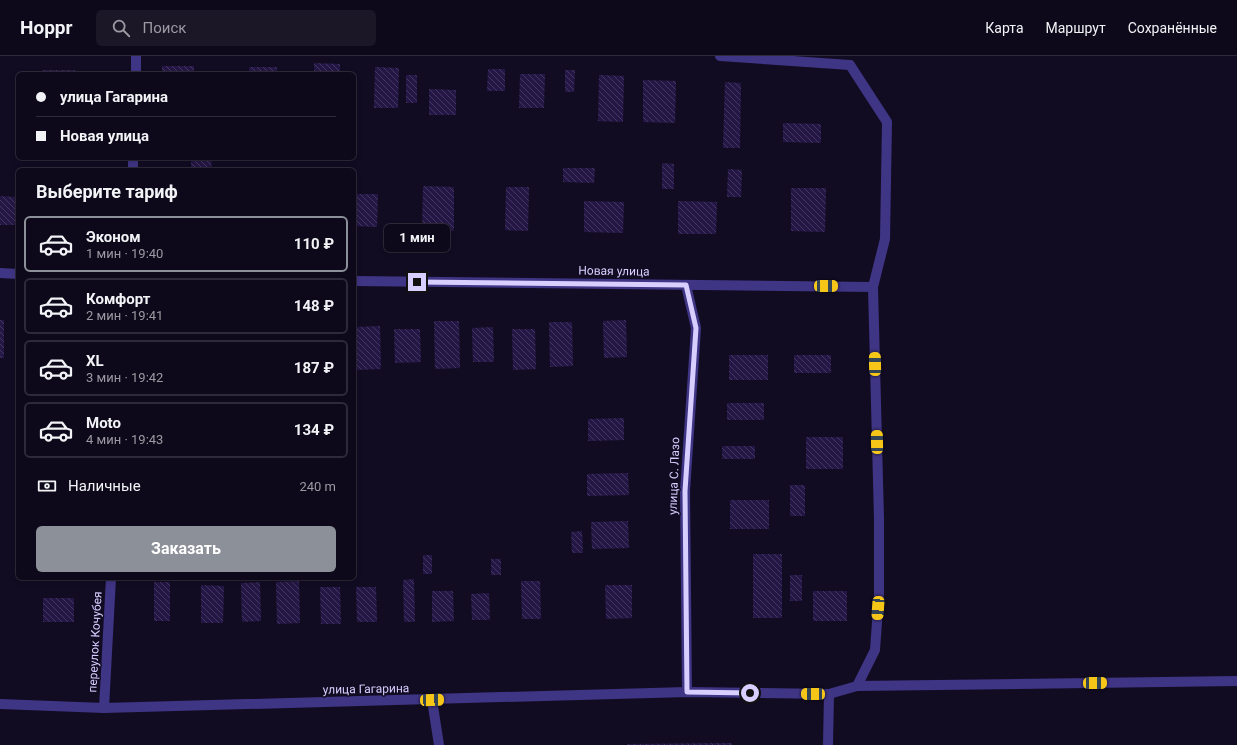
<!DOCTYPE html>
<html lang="ru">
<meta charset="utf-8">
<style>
:root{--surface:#0e091a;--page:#1c1727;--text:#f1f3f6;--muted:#9b9aa2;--line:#2e2a39;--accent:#8c9099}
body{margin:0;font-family:Roboto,sans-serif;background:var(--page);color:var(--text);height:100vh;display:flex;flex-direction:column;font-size:15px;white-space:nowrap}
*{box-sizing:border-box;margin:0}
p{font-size:13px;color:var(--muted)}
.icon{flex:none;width:22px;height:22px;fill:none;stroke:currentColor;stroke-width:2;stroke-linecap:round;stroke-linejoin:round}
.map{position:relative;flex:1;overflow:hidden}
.sheet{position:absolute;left:16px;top:112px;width:340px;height:412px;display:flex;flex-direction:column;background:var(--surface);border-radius:6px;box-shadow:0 2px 6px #0003,0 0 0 1px var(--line)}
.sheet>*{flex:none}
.guide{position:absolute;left:16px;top:16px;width:340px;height:88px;border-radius:6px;box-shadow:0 2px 6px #0003,0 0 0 1px var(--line);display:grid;align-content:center;height:88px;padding:0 20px;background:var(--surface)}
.end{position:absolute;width:18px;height:18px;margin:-9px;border:5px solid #d8ceff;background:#111;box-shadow:0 0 0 2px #111}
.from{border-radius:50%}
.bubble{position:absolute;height:28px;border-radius:6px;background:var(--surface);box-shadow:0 2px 6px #0003,0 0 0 1px var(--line);font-size:13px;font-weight:700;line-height:28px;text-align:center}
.car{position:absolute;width:12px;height:24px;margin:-12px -6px;border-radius:5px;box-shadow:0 0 3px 1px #0007;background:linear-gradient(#f5c518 24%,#345 0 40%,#f5c518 0 76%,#345 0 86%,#f5c518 0)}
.guide b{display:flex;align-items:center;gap:14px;height:38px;font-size:15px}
.guide b+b{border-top:1px solid var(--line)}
.guide i{width:10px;height:10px;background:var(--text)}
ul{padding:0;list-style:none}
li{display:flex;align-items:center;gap:12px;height:56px;margin:0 8px 6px;padding:0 12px;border:2px solid var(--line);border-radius:6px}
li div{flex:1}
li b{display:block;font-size:15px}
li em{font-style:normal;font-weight:700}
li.current{border-color:var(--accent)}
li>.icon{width:36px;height:36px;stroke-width:1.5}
h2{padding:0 20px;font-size:18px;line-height:48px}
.pay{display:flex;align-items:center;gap:10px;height:44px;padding:0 20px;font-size:15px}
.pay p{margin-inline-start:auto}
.cta{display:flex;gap:8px;margin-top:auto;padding:8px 20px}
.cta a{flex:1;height:46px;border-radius:6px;background:var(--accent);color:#fff;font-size:16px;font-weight:700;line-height:46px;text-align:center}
header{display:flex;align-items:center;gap:24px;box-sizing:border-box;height:56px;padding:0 20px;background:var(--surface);border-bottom:1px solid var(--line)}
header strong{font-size:19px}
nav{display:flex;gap:22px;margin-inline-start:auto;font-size:14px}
.search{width:280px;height:36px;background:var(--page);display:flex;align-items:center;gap:10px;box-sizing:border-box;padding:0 14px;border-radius:6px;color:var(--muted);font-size:15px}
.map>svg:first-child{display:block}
</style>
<header>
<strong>Hoppr</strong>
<div class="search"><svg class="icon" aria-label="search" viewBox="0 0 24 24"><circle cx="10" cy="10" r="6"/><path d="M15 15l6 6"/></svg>Поиск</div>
<nav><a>Карта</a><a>Маршрут</a><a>Сохранённые</a></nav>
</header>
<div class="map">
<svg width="1237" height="689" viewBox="0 0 1237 689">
<defs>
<pattern id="building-back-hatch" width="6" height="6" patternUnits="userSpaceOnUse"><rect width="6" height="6" fill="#251745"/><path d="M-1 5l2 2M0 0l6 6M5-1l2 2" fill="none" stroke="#443861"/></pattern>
</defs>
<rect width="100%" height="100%" fill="#120c23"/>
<g fill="url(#building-back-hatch)">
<path d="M314,7L340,8V18H314Z"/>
<rect x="162" y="10" width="32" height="8"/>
<rect x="249" y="11" width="28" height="7"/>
<path d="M375,11L399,12L398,52H374Z"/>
<path d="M488,13H505V35H487Z"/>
<rect x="42" y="14" width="33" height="4"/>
<path d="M565,14H575L574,36H565Z"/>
<path d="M520,18H545L544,52H519Z"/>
<rect x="406" y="19" width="11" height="28"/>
<path d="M599,19L624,20L623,66L598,65Z"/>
<path d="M643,24L676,25L675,67L643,66Z"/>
<path d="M725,26L741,27L740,92H723Z"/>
<path d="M429,33L456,34V59H429Z"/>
<path d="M783,67L821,68V87L783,86Z"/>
<path d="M191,104H212L211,114H191Z"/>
<path d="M662,107L674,108V133H662Z"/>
<rect x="25" y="111" width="12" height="3"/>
<path d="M563,112H595L594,127L563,126Z"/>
<path d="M728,113L742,114L741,141H727Z"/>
<path d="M423,130L454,131V175H422Z"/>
<path d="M506,131H529L528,175L505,174Z"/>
<path d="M791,132H826L825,176L791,175Z"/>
<path d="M354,138H378L377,171L354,170Z"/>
<path d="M0,140L16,141L15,169H0Z"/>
<path d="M584,145L624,146L623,177L584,176Z"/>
<path d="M678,145L717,146L716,178H678Z"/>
<rect x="0" y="264" width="4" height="38"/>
<path d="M626,264L627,301L604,302L603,265Z"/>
<path d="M434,265H459L460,312L435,313Z"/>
<path d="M549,266H572L573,310L550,311Z"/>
<path d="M380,270L381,313L356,314L355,271Z"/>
<path d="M493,271L494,306H473L472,272Z"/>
<path d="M394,273H420L421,306L395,307Z"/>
<path d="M512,273H535L536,313L513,314Z"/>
<rect x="729" y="299" width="39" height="25"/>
<rect x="794" y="299" width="37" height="18"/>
<rect x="727" y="347" width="37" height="17"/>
<path d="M624,362V384L588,385V363Z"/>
<rect x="806" y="381" width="37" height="32"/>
<rect x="722" y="390" width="33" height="13"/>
<path d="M628,417L629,439L587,440V418Z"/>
<rect x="790" y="429" width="15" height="31"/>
<rect x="730" y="444" width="39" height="29"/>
<path d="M628,465L629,492L592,493L591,466Z"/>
<path d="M582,475L583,497H572L571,476Z"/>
<rect x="753" y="498" width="29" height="64"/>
<rect x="423" y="499" width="9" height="19"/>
<rect x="491" y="503" width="10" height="16"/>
<rect x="790" y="519" width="12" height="26"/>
<path d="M414,523L415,566H404L403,524Z"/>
<path d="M299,525L300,567L277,568L276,526Z"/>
<path d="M521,525H540L541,563H522Z"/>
<rect x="154" y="526" width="16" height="39"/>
<path d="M260,526L261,565L242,566L241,527Z"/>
<path d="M201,529L224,530L223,567H201Z"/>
<path d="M605,529H632V562L606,563Z"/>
<path d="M320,531H340L341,568H321Z"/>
<path d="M356,531H376L377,566H357Z"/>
<path d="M432,535H453L454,565L432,566Z"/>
<rect x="813" y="535" width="34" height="30"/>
<path d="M489,537L490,564H472L471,538Z"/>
<rect x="43" y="542" width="31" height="24"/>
<path d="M732,687V689H627V688Z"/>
</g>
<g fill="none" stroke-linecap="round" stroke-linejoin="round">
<g stroke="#3f3585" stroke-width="10">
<path d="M857,630L1237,625"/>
<path d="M829,638L857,630L875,594L879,538V463L873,231L885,183L887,66L850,9"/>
<path d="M432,644L439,689"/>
</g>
<g stroke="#3f3585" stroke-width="10">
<path d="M720,0L850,9"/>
<path d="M136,18V0"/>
<path d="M133,114V102"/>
<path d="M0,217L18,218"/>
<path d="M354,225L873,231"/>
<path d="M686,229L696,272L685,435L687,636"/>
<path d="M0,648L104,652L687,636L829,638L828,689"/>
<path d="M104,652L111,522"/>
</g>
</g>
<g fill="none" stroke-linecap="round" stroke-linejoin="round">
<path stroke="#d8ceff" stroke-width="5" d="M417,226L686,229L696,272L685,435L687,636L750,637"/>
</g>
<g text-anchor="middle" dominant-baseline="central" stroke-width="3" stroke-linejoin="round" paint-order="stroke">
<g font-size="12" fill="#d8ceff" stroke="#120c23">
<text transform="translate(614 215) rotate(1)">Новая улица</text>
<text transform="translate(674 420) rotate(-88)">улица С. Лазо</text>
<text transform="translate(95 586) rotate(-87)">переулок Кочубея</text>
<text transform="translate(366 633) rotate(-1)">улица Гагарина</text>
</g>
</g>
</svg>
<i class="end from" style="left:750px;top:637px"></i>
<i class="end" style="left:417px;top:226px"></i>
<div class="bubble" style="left:384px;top:168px;width:66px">1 мин</div>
<i class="car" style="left:826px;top:230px;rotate:90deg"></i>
<i class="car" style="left:875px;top:308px;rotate:359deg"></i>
<i class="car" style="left:877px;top:386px;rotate:359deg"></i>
<i class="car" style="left:878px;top:552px;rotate:184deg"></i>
<i class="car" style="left:1095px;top:627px;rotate:89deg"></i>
<i class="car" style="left:813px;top:638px;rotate:271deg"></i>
<i class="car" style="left:432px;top:644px;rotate:88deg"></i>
<div class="guide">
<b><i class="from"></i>улица Гагарина</b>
<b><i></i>Новая улица</b>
</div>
<section class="sheet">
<h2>Выберите тариф</h2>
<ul>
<li class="current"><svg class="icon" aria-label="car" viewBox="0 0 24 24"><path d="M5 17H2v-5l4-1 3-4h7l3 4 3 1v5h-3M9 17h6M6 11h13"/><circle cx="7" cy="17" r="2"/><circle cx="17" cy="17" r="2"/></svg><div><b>Эконом</b><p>1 мин · 19:40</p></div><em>110 ₽</em></li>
<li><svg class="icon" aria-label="car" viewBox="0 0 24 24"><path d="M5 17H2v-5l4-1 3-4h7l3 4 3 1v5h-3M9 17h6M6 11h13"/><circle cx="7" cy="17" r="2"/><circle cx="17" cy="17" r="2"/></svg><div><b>Комфорт</b><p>2 мин · 19:41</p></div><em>148 ₽</em></li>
<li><svg class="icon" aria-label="car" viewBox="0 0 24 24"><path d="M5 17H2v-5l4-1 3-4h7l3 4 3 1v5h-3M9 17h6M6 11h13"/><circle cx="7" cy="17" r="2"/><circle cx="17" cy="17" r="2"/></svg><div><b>XL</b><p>3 мин · 19:42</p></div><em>187 ₽</em></li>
<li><svg class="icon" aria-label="car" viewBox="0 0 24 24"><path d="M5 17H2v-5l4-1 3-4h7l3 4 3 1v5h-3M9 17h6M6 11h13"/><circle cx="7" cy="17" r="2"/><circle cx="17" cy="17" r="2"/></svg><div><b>Moto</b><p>4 мин · 19:43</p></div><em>134 ₽</em></li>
</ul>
<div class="pay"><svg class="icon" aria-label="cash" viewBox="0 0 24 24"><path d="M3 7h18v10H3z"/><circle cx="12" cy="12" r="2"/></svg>Наличные<p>240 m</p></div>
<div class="cta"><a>Заказать</a></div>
</section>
</div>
